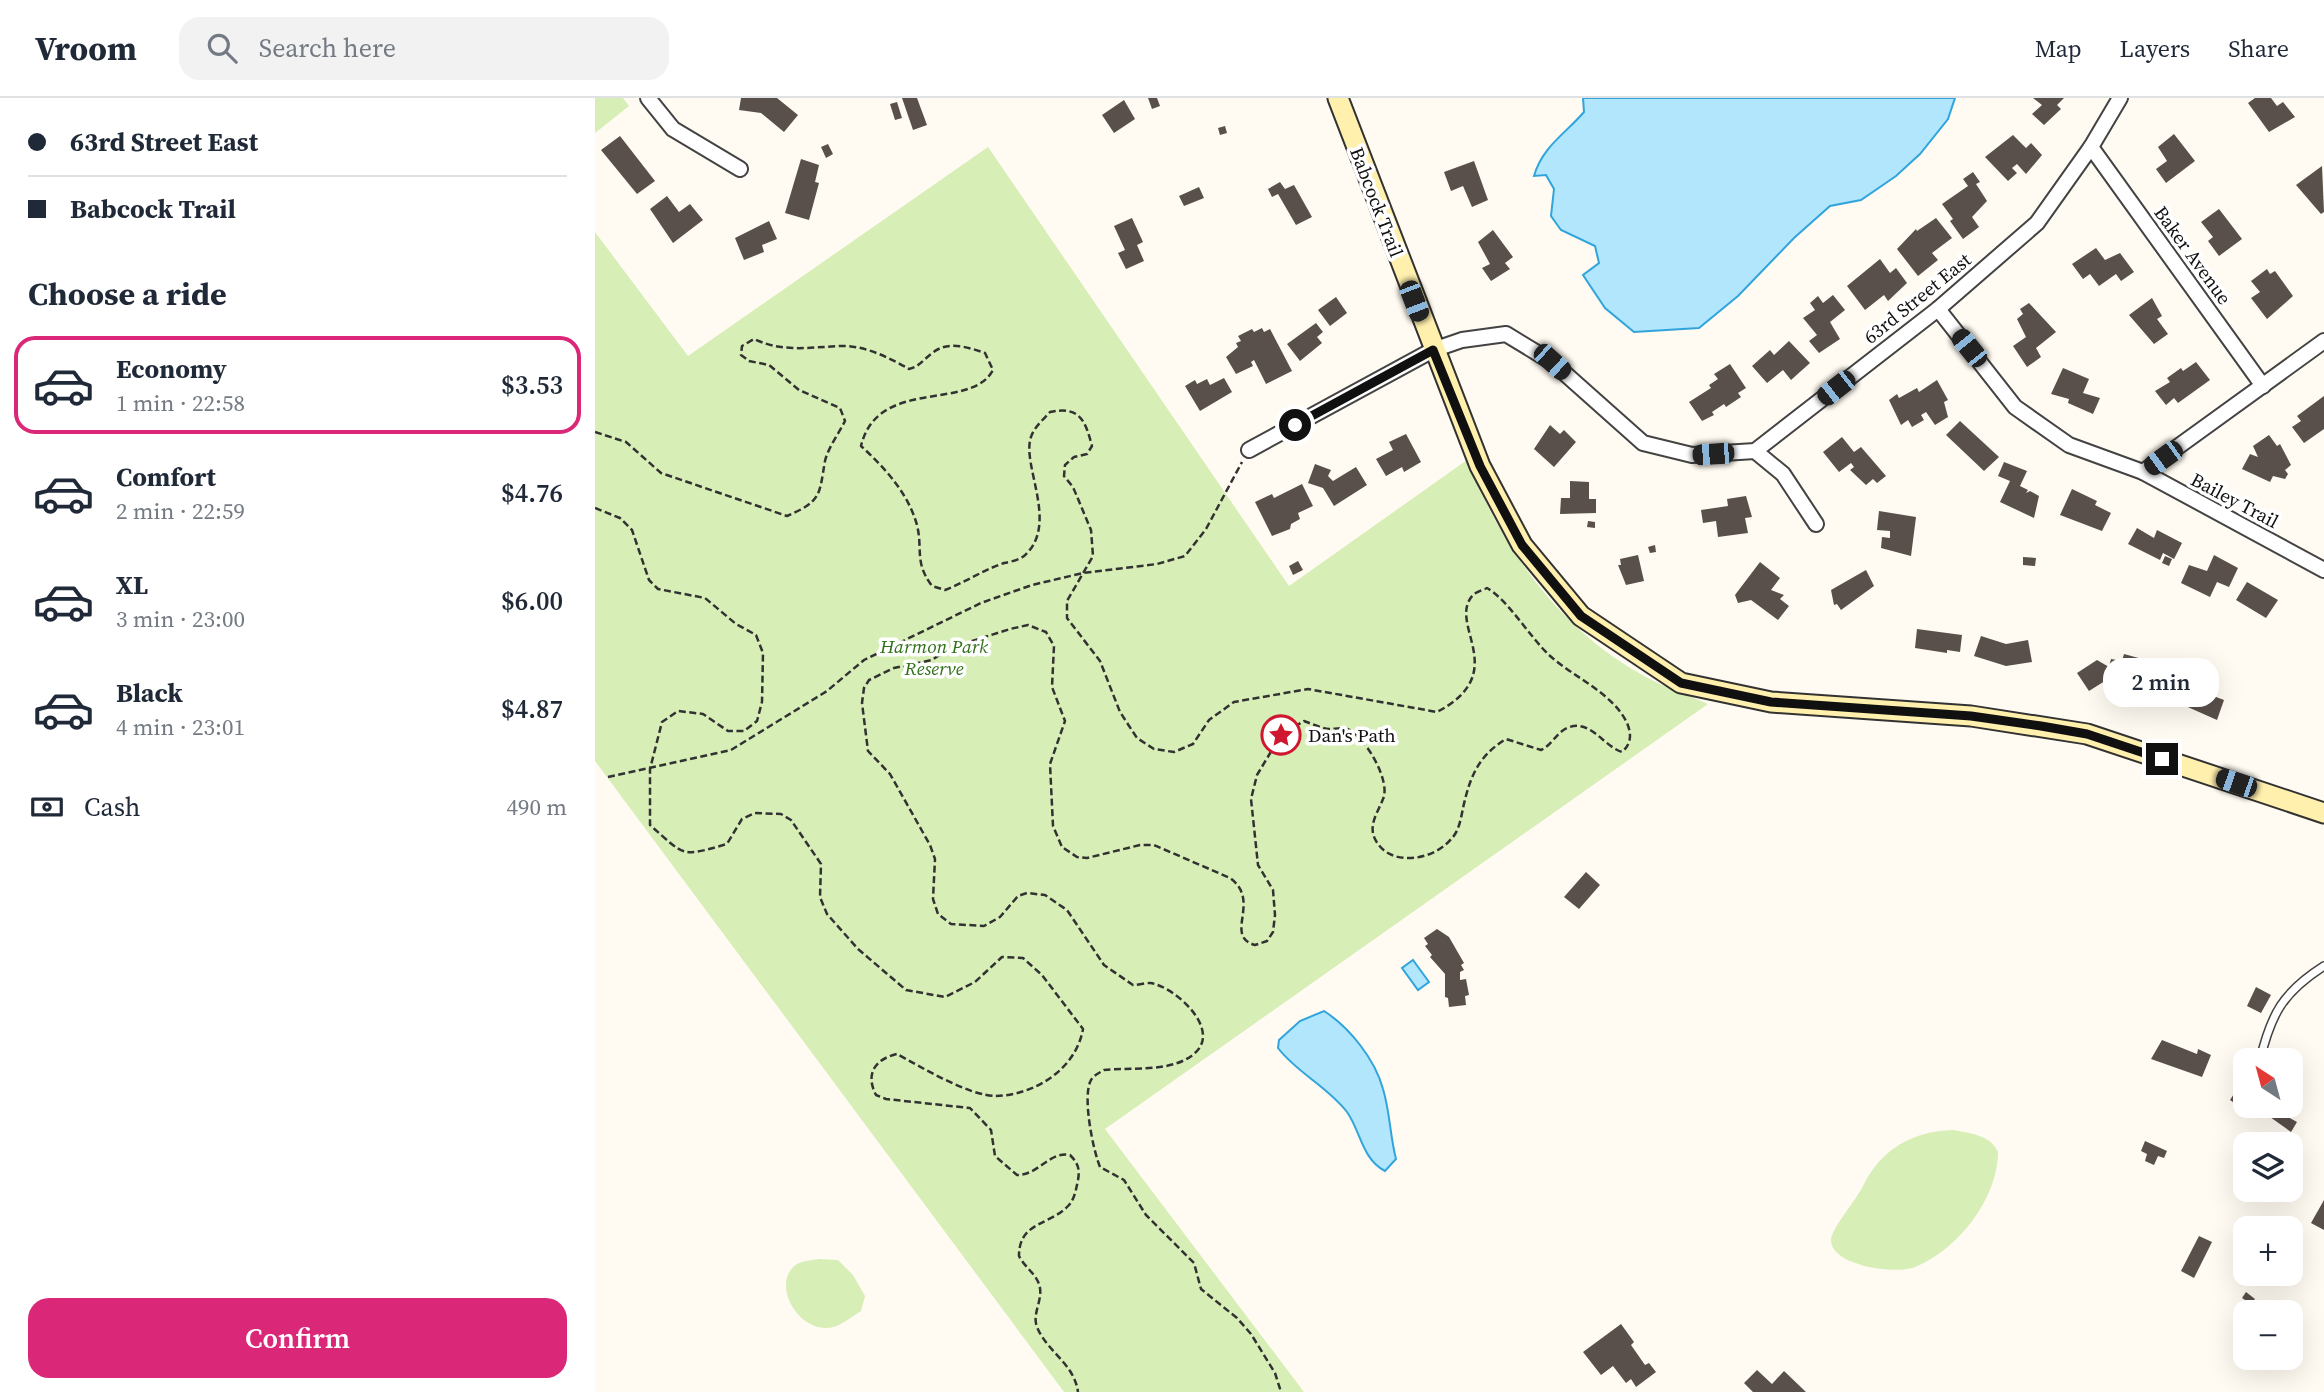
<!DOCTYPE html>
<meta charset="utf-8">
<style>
:root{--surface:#fff;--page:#f2f2f3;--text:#1f2937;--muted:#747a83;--line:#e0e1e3;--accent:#db2777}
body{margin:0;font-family:"Source Serif 4",serif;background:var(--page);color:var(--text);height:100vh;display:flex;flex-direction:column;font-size:26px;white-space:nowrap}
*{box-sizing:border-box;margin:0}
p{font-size:23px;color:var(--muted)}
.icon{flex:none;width:38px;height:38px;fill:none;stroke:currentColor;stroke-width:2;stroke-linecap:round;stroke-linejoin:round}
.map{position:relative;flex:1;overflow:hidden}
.sheet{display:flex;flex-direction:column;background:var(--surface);width:595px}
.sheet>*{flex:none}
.banner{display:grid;align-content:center;height:154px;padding:0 28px;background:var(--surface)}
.needle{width:46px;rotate:324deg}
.fabs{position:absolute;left:1638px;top:950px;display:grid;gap:14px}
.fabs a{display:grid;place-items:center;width:70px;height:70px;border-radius:14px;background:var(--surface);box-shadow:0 7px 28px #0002;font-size:35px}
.end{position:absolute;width:32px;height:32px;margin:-16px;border:9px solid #101010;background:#fff;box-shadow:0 0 0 4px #fff}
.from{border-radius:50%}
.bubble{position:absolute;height:49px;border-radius:21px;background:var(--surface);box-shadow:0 7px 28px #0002;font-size:23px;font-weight:600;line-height:49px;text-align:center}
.car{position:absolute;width:21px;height:42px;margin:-21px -10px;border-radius:9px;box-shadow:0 0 5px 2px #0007;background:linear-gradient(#222 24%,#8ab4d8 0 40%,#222 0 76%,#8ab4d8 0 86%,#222 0)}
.banner b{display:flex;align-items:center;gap:24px;height:66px;font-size:26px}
.banner b+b{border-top:2px solid var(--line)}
.banner i{width:18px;height:18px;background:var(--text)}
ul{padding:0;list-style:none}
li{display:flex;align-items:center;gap:21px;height:98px;margin:0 14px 10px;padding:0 14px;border:4px solid transparent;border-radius:21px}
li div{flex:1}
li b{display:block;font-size:26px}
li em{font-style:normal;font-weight:600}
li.current{border-color:var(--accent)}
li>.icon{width:63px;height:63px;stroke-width:1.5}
h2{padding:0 28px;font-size:32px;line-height:84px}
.pay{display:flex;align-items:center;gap:18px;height:77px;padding:0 28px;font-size:26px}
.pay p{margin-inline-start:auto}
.button{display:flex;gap:14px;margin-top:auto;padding:14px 28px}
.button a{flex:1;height:80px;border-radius:21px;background:var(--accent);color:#fff;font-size:28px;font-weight:600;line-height:80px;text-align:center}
header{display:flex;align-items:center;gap:42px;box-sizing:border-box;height:98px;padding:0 35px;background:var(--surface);border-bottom:2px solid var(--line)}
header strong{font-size:33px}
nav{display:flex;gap:38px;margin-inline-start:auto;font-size:24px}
.search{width:490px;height:63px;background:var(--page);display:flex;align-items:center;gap:18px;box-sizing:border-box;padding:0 24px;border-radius:21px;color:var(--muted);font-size:26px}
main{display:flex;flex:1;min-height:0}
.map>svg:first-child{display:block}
</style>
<header>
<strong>Vroom</strong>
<div class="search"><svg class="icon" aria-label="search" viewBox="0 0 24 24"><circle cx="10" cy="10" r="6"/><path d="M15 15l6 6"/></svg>Search here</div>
<nav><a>Map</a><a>Layers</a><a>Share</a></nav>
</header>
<main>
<section class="sheet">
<div class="banner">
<b><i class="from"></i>63rd Street East</b>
<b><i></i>Babcock Trail</b>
</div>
<h2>Choose a ride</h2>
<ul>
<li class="current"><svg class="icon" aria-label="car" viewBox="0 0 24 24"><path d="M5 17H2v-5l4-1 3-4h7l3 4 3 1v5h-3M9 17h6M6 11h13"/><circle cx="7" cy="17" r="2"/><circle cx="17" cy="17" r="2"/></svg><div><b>Economy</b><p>1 min · 22:58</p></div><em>$3.53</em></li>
<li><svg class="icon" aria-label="car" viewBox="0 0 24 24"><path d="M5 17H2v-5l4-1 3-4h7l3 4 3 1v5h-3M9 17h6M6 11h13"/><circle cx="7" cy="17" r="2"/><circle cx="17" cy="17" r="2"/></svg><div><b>Comfort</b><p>2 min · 22:59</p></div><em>$4.76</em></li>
<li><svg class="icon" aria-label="car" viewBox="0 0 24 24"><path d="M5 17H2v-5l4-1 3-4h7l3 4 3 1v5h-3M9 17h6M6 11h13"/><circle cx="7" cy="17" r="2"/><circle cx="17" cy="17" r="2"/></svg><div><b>XL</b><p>3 min · 23:00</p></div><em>$6.00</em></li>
<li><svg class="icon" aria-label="car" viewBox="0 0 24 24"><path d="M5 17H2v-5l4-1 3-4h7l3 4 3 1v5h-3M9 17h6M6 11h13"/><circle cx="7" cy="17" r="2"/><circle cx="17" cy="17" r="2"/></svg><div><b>Black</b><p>4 min · 23:01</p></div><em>$4.87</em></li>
</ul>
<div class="pay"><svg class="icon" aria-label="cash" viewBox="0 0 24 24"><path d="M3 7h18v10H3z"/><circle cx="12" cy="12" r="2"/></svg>Cash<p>490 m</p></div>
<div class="button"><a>Confirm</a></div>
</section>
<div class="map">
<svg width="1729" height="1294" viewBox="0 0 1729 1294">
<rect width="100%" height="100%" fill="#fffbf2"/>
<g fill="#d8eeb7">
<path d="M0,0H28L34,8L0,35Z"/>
<path d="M393,49L694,488L872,362C907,449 962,528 1044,575C1066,588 1090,596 1113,606L510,1031L709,1294H469L0,663V134L93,258Z"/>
<path d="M1358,1032C1374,1035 1396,1037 1403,1054C1403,1100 1363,1152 1320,1169C1301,1177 1236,1168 1236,1142C1236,1131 1262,1101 1268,1088C1286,1051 1318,1033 1358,1032Z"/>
<path d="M224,1161L243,1162L258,1177L270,1198L266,1213C256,1219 244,1230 232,1230C200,1231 176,1183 202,1166C208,1163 217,1162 224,1161Z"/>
</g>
<g fill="#b1e6fc" stroke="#30a4db" stroke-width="2">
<path d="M988,0H1360L1353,21L1325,56L1301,78L1266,102L1235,108L1199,140L1143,198L1104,230L1039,234L1010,210L988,177L1004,165L1000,148L966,132L956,118L959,91L951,77L939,78C947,49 970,36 989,14Z"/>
<path d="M818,862L834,884L823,892L807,870Z"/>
<path d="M729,913C754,929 780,961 788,991C795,1014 795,1038 801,1061L790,1073C767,1061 766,1034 752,1014C732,988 702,975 683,950L684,942L705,923Z"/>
</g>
<g fill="#594f4b">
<path d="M146,0H182L203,17L189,34L166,15L144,12Z"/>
<path d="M307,0H322L332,27L318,32Z"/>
<path d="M553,0H562L565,8L557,11Z"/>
<path d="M1438,0H1469L1462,7L1466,11L1449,27L1437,16L1447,7Z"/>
<path d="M1660,0H1676L1682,8L1688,4L1700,19L1674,34L1653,5Z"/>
<path d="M529,2L540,21L519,35L507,17Z"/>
<path d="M302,4L307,20L300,22L295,6Z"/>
<path d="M630,28L632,35L625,37L623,30Z"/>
<path d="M1579,36L1600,63L1571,85L1561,71L1572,63L1563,49Z"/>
<path d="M1418,37L1431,50L1436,45L1447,57L1431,76L1422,66L1417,70L1422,75L1413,83L1390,59Z"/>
<path d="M25,38L60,83L42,96L6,52Z"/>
<path d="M233,46L238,56L231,60L226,49Z"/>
<path d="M206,61L224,67L220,84L224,85L214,122L190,115Z"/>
<path d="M879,63L893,102L877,109L868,88L856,93L849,74Z"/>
<path d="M1727,68L1729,114L1726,116L1701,87Z"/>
<path d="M1378,74L1385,84L1381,86L1392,103L1377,119L1384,129L1368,141L1355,123L1358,121L1347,106L1373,88L1368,81Z"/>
<path d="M685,84L690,91L699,87L717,119L701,127L683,96L677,99L673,91Z"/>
<path d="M604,89L609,100L589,108L584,98Z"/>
<path d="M72,98L84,114L95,106L108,122L78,145L55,111Z"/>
<path d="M1624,111L1647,141L1624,158L1613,143L1618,139L1606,124Z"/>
<path d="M537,120L548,144L542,147L549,163L531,171L523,155L530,152L519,128Z"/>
<path d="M1341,120L1357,140L1337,155L1343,162L1323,178L1302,151L1321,131L1322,133Z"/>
<path d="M174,123L182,141L167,147L169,154L149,162L140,140Z"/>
<path d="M898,132L918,159L910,165L915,171L896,183L887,170L895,166L883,144Z"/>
<path d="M1501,150L1510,162L1525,155L1539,174L1526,183L1521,176L1504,188L1495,176L1488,181L1477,166Z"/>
<path d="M1285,161L1295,175L1301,170L1312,185L1293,203L1289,197L1270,212L1252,188Z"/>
<path d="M1672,171L1675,176L1680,173L1698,198L1672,221L1656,200L1665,194L1656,183Z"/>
<path d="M1238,197L1250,212L1235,224L1245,241L1224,255L1214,243L1222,237L1208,220L1220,212L1215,205L1223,198L1228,205Z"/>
<path d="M741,199L752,215L735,228L723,212Z"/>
<path d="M1557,200L1567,218L1562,221L1573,236L1559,246L1534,217Z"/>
<path d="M1434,205L1461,234L1441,250L1446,259L1432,269L1418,248L1431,239L1422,221L1428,216L1425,211Z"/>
<path d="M721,225L728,234L722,239L727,245L705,263L692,246Z"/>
<path d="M667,230L669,234L675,231L697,273L671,286L659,262L656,264L658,268L641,276L631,259L643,249L641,245L646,243L643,238L657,231L659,234Z"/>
<path d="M1194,243L1215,265L1196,282L1188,272L1172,285L1157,268L1175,252L1179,257Z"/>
<path d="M1601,264L1615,282L1583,305L1579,300L1571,307L1560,293L1575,284L1572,280L1586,270L1588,273Z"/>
<path d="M1135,266L1151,290L1143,295L1146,299L1131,309L1129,306L1117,314L1119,317L1107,323L1094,304L1116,290L1114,287L1123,281L1119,276Z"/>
<path d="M1468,270L1494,281L1488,295L1505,300L1498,316L1473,305L1474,301L1456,296Z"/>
<path d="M629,280L637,294L605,313L590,288L600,282L602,286L612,281L615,287Z"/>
<path d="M1342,282L1353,302L1349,304L1353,319L1340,327L1331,314L1326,317L1329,322L1317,329L1313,322L1306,327L1294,302L1302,296L1304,300L1322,290L1324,294Z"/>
<path d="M1729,298V331L1709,345L1697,329L1706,323L1702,318Z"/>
<path d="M1365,323L1404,359L1389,373L1351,337Z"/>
<path d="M955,327L965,336L969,332L981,344L959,369L939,351Z"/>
<path d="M811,336L826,364L809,374L807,369L791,378L781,361L798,352L794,344Z"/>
<path d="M1674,337L1682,348L1685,346L1696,367L1690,372L1693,376L1690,381L1678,378L1675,384L1647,371L1655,356L1663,359L1658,348Z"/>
<path d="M1247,339L1259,354L1266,349L1291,378L1282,385L1278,381L1271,387L1255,372L1259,369L1256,365L1244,374L1228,354Z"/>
<path d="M1409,364L1432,373L1425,388L1433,392L1431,395L1435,393L1444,398L1439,420L1405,404L1415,383L1403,378Z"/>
<path d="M720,366L736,372L733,378L738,383L761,369L772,387L739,408L728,390L713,385Z"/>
<path d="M975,383L994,384V401H1001V415L965,416L966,400H975Z"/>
<path d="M707,386L718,408L703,415L705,421L696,426L695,431L677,438L660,404L677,396L679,400Z"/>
<path d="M1477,391L1502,403L1500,407L1516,415L1507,433L1465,417Z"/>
<path d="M1151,398L1157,419L1150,420L1153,435L1123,439L1121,423L1108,425L1106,412L1133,408L1132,401Z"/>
<path d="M1284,413L1321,419L1316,458L1286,450L1287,439L1295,440V433L1282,432Z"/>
<path d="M993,423L1000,424V430L992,429Z"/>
<path d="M1542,430L1559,440L1562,432L1587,445L1579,461L1568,455L1565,462L1533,446Z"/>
<path d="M1060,447L1061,454L1055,455L1053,449Z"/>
<path d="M1043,457L1049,483L1031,487L1023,467H1026L1025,461Z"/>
<path d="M1619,457L1643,470L1634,489L1622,484L1615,499L1586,485L1594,467L1612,473Z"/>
<path d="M1570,458L1577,461L1574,468L1567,465Z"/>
<path d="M1428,459L1441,460L1440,468L1428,467Z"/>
<path d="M703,463L708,472L698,477L694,468Z"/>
<path d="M1165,464L1185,480L1176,492L1189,497L1185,501L1194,508L1183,522L1156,502L1143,505L1140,497Z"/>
<path d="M1271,472L1279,488L1246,512L1242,506L1239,507L1236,492Z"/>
<path d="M1652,484L1683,502L1671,520L1641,502Z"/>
<path d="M1322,531L1367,537L1365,554L1352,552V555L1320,550Z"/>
<path d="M1386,538L1411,546L1433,542L1437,564L1411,568L1379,558Z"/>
<path d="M1529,556L1551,562L1548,573L1558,575L1552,598L1522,591L1523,583L1513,581L1494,593L1482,575L1502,562L1514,569L1516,561L1527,563Z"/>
<path d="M1584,585L1629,602L1622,622L1577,602Z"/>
<path d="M991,774L1005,787L984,811L969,799Z"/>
<path d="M842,831L854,839L869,865L866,867L869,872L865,874V882L871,881L874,897L870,898L871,907L854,909L853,900L850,899V876L835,859L837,857L830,848L833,846L829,840Z"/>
<path d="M1661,889L1676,897L1666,915L1652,908Z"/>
<path d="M1567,942L1602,956L1603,951L1616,957L1607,979L1556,961Z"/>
<path d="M1644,988L1650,992V1008H1659L1654,1015L1635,1002Z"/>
<path d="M1672,1008L1699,1010L1693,1019L1702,1024L1696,1034L1668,1014Z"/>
<path d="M1550,1043L1572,1053L1569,1060L1563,1058L1559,1067L1550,1063L1552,1056L1546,1053Z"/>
<path d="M1729,1102V1132L1716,1125Z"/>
<path d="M1604,1138L1617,1144L1599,1180L1586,1173Z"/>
<path d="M1651,1194L1660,1201L1656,1206L1647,1200Z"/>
<path d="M1026,1226L1039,1244L1036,1247L1050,1267L1054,1265L1061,1274L1041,1289L1036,1281L1031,1285L1018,1268L1006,1277L988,1254Z"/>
<path d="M1162,1272L1177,1286L1189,1273L1211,1294H1158L1149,1285Z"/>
</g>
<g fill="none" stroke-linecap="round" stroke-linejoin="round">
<g stroke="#434343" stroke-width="10">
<path id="lane" d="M1665,962C1676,916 1688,894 1729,868"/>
</g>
<g stroke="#434343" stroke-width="18">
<g id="street">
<path d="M53,0L78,31L145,71"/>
<path d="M1496,49L1668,288"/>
<path d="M1343,211L1420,309L1474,347L1548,374L1729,472"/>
<path d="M654,352L838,252L867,242L911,236L957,264L1048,345L1097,357L1160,353L1343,211L1442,125L1496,49L1525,0"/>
<path d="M1160,353L1188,376L1221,426"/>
<path d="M1548,374L1729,243"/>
</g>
</g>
<g stroke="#323232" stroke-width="23">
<path id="secondary" d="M743,0L885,368L927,447L986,518L1086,585L1176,604L1376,618L1492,636L1729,715"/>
</g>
<g stroke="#323232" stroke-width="2.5" stroke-dasharray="7 3.5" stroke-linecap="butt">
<path d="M0,334L31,344L66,375L192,418C227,403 224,397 230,363C233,350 244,335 250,323L245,310L204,292L174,267L154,263L146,257L147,248L159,241C189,255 215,249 246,248C269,247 295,260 314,271C325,268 327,263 336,256C352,242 372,249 390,255L398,272C376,314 283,278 266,348C290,370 313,395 322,427C328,452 319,464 337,488L350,492C371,484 388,472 409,465C415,464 424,462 429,458C465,427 426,367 436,339C439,329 449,321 455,314C485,308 490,322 497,348L492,356L479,359L470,367L469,378L478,389L496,432L498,458L472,503V520L505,563L525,614L542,640L559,651L579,654L598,646L614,622L639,604L713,591L842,614C918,574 851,526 878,497C881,494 888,492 892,490C912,501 935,539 954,557C978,579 1018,595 1032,625C1037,637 1036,646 1027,654C1008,648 995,620 972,630C961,635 957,647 946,652L911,641C883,658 875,679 868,710C866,720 864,733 857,740C839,763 794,770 780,741C773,727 783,714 788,701C796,683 771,641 755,632C749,629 741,631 734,631C726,630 717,626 709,623L686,637L662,677L656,701L663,767L678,792L680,817L678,834L672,843L660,847C628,838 667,803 635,780L559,747H545L492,760L482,759L467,749L458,728L455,666L470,623L457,589L459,548L451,534L433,527L415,531L355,550L337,562L299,570L274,582L269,590L267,605L273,653L295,676L335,747L340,761L338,801L343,816L356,826L389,828L405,819L423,798L432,795L450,797L472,812L509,867L538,887C543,887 550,885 555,885C579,888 627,931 600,955C578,975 537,969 509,972C504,975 499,977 496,982C487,998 498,1052 505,1069L529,1082L551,1117L599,1165L606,1191L642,1220L656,1236L680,1275L686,1294"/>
<path d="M0,410L25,420L37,432L54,482L63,491L110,500L141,526L161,537L168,555L167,604L162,623L149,633H133L108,616L83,613L67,624L55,671V727C91,759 86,759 132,746L147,721L160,715L186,716L196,722L226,766L225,799L232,816L263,851L311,892L350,899L380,884L407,859L428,860L447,877L488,931C481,971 440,997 401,998C374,998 326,969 302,956C280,961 270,976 281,997L291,1001L375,1010L396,1032L400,1058L422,1077C444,1077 454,1053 475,1057C483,1065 485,1071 483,1082C481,1091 480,1100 474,1107C455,1128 424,1123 424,1158C430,1170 443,1177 445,1190C447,1204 437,1216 442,1229C452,1254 479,1265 483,1294"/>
<path d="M13,679L136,652L232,593L269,562L386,505L437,487L488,475L562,466L590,458L611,431L647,364"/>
</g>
<use href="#lane" stroke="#fff" stroke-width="7"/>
<use href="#street" stroke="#fff" stroke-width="14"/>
<use href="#secondary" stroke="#fff0ad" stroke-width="19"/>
</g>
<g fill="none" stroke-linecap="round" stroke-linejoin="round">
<path stroke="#101010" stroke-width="9" d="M700,327L838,252L885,368L927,447L986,518L1086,585L1176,604L1376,618L1446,628L1492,636L1567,661"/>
</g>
<defs>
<g id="sight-ring" transform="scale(2.0125)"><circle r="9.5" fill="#fff" stroke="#cf182f" stroke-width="1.5"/><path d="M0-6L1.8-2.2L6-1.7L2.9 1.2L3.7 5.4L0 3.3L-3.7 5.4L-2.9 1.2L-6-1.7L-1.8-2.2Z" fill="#cf182f"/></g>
</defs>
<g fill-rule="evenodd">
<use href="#sight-ring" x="686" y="637"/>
</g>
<g text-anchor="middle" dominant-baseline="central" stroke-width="7" stroke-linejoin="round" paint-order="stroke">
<g font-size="19" fill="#101010" stroke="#fff">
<text transform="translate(782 104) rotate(69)">Babcock Trail</text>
<text transform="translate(1598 157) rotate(54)">Baker Avenue</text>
<text transform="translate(1322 200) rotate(-39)">63rd Street East</text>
<text transform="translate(1640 402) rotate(28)">Bailey Trail</text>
</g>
<g font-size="19" font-style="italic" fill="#316f18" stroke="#fff">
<text x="339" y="548">Harmon Park<tspan x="339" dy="22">Reserve</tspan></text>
</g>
<g font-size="19" fill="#101010" stroke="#fff" text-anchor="start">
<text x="713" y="637">Dan's Path</text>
</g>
</g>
</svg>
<div class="fabs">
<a><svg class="needle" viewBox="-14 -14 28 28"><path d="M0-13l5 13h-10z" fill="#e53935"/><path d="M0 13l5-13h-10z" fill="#747a83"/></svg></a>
<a><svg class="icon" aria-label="layers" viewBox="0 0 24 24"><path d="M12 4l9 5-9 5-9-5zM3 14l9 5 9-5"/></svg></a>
<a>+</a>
<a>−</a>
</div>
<i class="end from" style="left:700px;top:327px"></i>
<i class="end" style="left:1567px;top:661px"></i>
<div class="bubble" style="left:1508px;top:560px;width:116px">2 min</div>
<i class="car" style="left:819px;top:203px;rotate:159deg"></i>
<i class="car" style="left:1374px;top:250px;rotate:321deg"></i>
<i class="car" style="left:957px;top:264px;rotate:132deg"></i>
<i class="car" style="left:1241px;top:290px;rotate:232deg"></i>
<i class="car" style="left:1118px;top:356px;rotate:266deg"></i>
<i class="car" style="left:1568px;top:360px;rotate:234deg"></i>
<i class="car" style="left:1641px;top:685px;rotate:289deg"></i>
</div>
</main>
